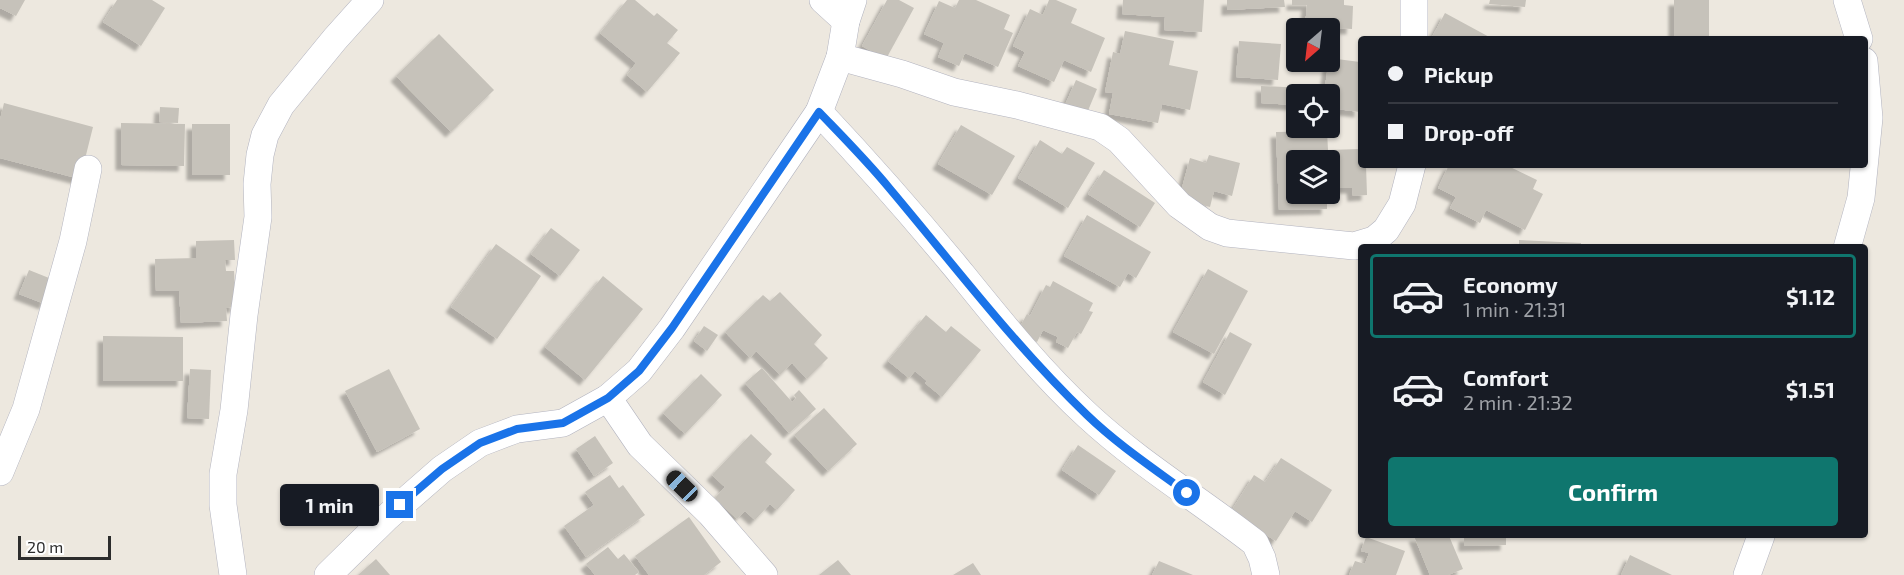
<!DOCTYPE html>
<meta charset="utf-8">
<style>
:root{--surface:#171b24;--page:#242831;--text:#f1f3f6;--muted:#9ea1a6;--line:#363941;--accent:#0f766e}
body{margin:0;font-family:"Exo 2",sans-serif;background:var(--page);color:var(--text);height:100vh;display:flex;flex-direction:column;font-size:22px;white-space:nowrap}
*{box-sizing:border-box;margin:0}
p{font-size:20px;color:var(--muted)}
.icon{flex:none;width:33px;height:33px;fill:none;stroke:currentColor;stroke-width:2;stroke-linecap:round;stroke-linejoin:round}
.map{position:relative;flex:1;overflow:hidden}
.drawer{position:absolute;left:1358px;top:244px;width:510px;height:294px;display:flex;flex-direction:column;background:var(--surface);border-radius:6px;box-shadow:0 2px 4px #0004}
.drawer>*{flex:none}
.hud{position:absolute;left:1358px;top:36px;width:510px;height:132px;border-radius:6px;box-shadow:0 2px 4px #0004;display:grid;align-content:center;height:132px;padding:0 30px;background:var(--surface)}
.needle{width:39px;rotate:208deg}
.buttons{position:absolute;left:1286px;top:18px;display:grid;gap:12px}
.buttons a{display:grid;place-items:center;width:54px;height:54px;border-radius:6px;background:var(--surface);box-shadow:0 2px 4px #0004;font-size:30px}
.scale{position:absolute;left:18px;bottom:15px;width:93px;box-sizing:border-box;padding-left:6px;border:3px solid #2c2c2c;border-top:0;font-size:16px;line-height:21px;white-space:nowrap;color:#2c2c2c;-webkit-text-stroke:4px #fff;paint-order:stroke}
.end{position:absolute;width:27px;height:27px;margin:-14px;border:8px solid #1a73e8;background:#fff;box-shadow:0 0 0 3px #fff}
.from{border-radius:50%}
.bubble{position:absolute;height:42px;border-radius:6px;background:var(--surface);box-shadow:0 2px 4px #0004;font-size:20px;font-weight:700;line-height:42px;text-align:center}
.car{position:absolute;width:18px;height:36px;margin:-18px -9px;border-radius:8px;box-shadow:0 0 4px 2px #0007;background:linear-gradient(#222 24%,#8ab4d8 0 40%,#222 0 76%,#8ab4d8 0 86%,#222 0)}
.hud b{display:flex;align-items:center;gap:21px;height:57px;font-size:22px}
.hud b+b{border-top:2px solid var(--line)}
.hud i{width:15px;height:15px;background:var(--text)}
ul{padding:10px 0 0;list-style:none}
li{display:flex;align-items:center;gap:18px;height:84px;margin:0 12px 9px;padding:0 18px;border:3px solid transparent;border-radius:6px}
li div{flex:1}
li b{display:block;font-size:22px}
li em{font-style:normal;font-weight:700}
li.on{border-color:var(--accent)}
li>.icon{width:54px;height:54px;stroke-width:1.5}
.primary-button{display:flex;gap:12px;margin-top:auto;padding:12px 30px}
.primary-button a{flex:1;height:69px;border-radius:6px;background:var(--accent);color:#fff;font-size:24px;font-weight:700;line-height:69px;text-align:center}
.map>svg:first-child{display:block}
</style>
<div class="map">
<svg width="1904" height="575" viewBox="0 0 1904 575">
<defs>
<filter id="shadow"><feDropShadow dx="-5.5" dy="5.5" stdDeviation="1.5" flood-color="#0004"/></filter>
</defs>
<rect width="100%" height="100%" fill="#ede8df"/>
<g fill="#c6c2ba" filter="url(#shadow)">
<path d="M0,0H25L16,16L0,8Z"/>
<path d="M117,0H152L165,8L141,46L103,22Z"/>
<path d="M627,0H635L654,16L657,13L678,30L667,43L680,53L647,92L627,75L636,63L600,33Z"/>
<path d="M887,0H899L914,8L886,59L862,46Z"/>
<path d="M959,0H976L1010,15L1004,29L1013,33L998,67L965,53L959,66L938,57L944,43L924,34L939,1L955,8Z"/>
<path d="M1049,0H1056L1077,9L1071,23L1105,38L1091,72L1064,60L1054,82L1018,66L1025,52L1013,46L1030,9L1043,15Z"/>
<path d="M1123,0H1204L1202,32L1164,30L1165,17L1122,14Z"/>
<path d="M1227,0H1284L1285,7L1227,10Z"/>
<path d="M1292,0H1344V5L1353,6L1352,29L1305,26L1307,5H1292Z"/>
<path d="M1490,0H1526L1525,7L1489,4Z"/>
<rect x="1674" y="0" width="35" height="39"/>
<path d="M1445,13L1493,39H1431Z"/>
<path d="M1125,31L1174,41L1169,65L1198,71L1190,110L1162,104L1158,123L1109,114L1113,93L1105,92L1113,52L1120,54Z"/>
<path d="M439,34L494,90L451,132L396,76Z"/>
<path d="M1239,41L1281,44L1278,80L1236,77Z"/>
<path d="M1329,58L1360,62V112L1329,108V94H1324Z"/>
<path d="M1076,80L1097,89L1087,113L1065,105Z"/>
<path d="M1261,86L1305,88V94H1296V105L1261,103Z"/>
<path d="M4,103L93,127L80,179L0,158V120Z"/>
<path d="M160,107L179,108L178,123L159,122Z"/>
<path d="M121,123L185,124L184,166L121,165Z"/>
<rect x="192" y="124" width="38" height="51"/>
<path d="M961,125L1015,156L992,195L938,164Z"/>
<path d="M1327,131L1328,150L1360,149V165H1366L1367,195L1353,196L1352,188H1329V160H1296V194H1327V209L1279,210L1276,132Z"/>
<path d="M1040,140L1062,154L1067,147L1095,163L1068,208L1018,178Z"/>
<path d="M1209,155L1240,163L1232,196L1214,191L1210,207L1179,199L1190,158L1206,163Z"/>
<path d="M1449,165H1480L1484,167L1485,165H1506L1537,180L1533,189L1543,194L1525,230L1486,210L1480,223L1450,208L1456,197L1438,188Z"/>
<path d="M1104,170L1155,203L1140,227L1088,194Z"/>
<path d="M1087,215L1151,252L1136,278L1128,273L1120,287L1064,256Z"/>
<path d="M551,228L580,250L560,276L531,254Z"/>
<path d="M234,240L235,260H225L226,271H234L236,307L226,308L227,321L181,323L179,291H156L155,259L196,258V241Z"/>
<path d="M1519,240L1581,243V248H1519Z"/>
<path d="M496,244L541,276L497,339L451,307Z"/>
<path d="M1208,269L1248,291L1214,354L1173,332Z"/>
<path d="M29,270L54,280L45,304L19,294Z"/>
<path d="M603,276L643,309L585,380L545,347Z"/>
<path d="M1053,281L1093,303L1089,311L1093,312L1081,334L1077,332L1068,348L1056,342L1058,337L1043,330L1037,342L1017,332L1027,314L1030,316L1046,285L1050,287Z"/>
<path d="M780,292L822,335L814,344L828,358L807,379L792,363L780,375L756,351L750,358L725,332L763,295L770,301Z"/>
<path d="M926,315L946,332L951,326L981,350L942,397L925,383L927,381L915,371L909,378L888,361Z"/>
<path d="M704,326L718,335L707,351L694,341Z"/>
<path d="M1230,332L1252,344L1225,395L1203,382Z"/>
<path d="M103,336L183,337V381H103Z"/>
<path d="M762,368L792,402L796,398L794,395L799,390L816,409L789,433L745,383Z"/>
<path d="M190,369L211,370L209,419L187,418Z"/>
<path d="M389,369L420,429L377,452L345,391Z"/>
<path d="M701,374L722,395L685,434L663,413Z"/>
<path d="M824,408L857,444L828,471L794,435Z"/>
<path d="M751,434L772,454L765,462L795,490L777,510L770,504L755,520L745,511L737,519L715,498L725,487L712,475Z"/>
<path d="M595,436L613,463L594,476L576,449Z"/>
<path d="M1078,445L1116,471L1099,495L1062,470Z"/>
<path d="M1281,458L1332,490L1312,522L1295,511L1276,541L1230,513L1254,475L1265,482Z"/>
<path d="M610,475L619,488L623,485L645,515L586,557L564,526L594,505L585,492Z"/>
<path d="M689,517L721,562L704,575H649L635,556Z"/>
<path d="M1414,536H1449L1463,569L1448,575H1430Z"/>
<path d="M1464,536H1506V545L1464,546Z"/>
<path d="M1366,537L1405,551L1396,575H1349L1355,561L1365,564L1369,553L1361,551Z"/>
<path d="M608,547L618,559L624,554L639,572L635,575H595L586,564Z"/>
<path d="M1630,555L1672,575H1621Z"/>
<path d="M376,559L390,575H358Z"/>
<path d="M838,560L851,575H819Z"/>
<path d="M1159,561L1193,575H1152Z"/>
<path d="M973,563L981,575H953Z"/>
</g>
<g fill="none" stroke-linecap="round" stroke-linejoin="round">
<g stroke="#b2b3bf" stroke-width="28">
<g id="minor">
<path d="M823,0L846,21"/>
<path d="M1414,0V39"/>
<path d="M1847,0L1859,39"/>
<path d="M840,57L902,74L954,92L1017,105L1100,127L1119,140L1179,205L1210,227L1227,233L1354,246L1374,240L1386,230L1402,204L1412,165"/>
<path d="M819,112C866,162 911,213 955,266C997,318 1039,371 1088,416C1140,464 1200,500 1255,543L1262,558L1266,575"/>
<path d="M1847,248L1861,198L1869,118L1864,61"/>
<path d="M608,398L640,445L710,513L764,575"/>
<path d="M0,472L26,409L73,241L88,169"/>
<path d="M233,575L223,505V474L234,410L244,315L258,217L257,184L260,155L265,135L281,105L335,39L370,0"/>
<path d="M328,575L386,518L442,469L480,443L517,429L563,423L608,398L639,371L672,328L819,112L840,57L846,21L853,0"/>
<path d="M1747,575L1761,536"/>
</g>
</g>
<use href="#minor" stroke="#fff" stroke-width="27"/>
</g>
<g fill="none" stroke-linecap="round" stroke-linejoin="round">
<path stroke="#1a73e8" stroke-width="8" d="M400,505L442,469L480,443L517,429L563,423L608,398L639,371L672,328L819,112C843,137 868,162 890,189C954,265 1015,346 1087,415C1117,444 1153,468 1187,493"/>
</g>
</svg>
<div class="buttons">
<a><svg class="needle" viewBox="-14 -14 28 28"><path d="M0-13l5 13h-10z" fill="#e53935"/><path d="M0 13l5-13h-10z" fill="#9ea1a6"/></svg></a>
<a><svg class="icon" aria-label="locate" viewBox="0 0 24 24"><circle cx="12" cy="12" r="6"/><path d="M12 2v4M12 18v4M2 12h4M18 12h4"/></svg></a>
<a><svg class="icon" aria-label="layers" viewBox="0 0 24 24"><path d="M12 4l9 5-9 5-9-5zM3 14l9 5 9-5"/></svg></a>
</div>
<div class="scale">20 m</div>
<i class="end from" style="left:1187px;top:493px"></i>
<i class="end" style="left:400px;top:505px"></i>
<div class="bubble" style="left:280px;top:484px;width:99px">1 min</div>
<i class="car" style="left:682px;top:486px;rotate:314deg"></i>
<div class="hud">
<b><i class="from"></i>Pickup</b>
<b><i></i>Drop-off</b>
</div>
<section class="drawer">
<ul>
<li class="on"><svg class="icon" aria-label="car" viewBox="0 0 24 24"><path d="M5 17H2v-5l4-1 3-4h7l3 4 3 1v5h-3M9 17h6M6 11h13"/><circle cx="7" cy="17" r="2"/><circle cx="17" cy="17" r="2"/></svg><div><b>Economy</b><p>1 min · 21:31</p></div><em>$1.12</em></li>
<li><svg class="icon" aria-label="car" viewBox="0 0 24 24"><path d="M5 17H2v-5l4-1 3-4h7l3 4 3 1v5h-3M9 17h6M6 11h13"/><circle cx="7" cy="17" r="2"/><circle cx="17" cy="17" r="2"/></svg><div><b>Comfort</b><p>2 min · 21:32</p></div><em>$1.51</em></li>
</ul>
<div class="primary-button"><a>Confirm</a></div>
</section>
</div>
